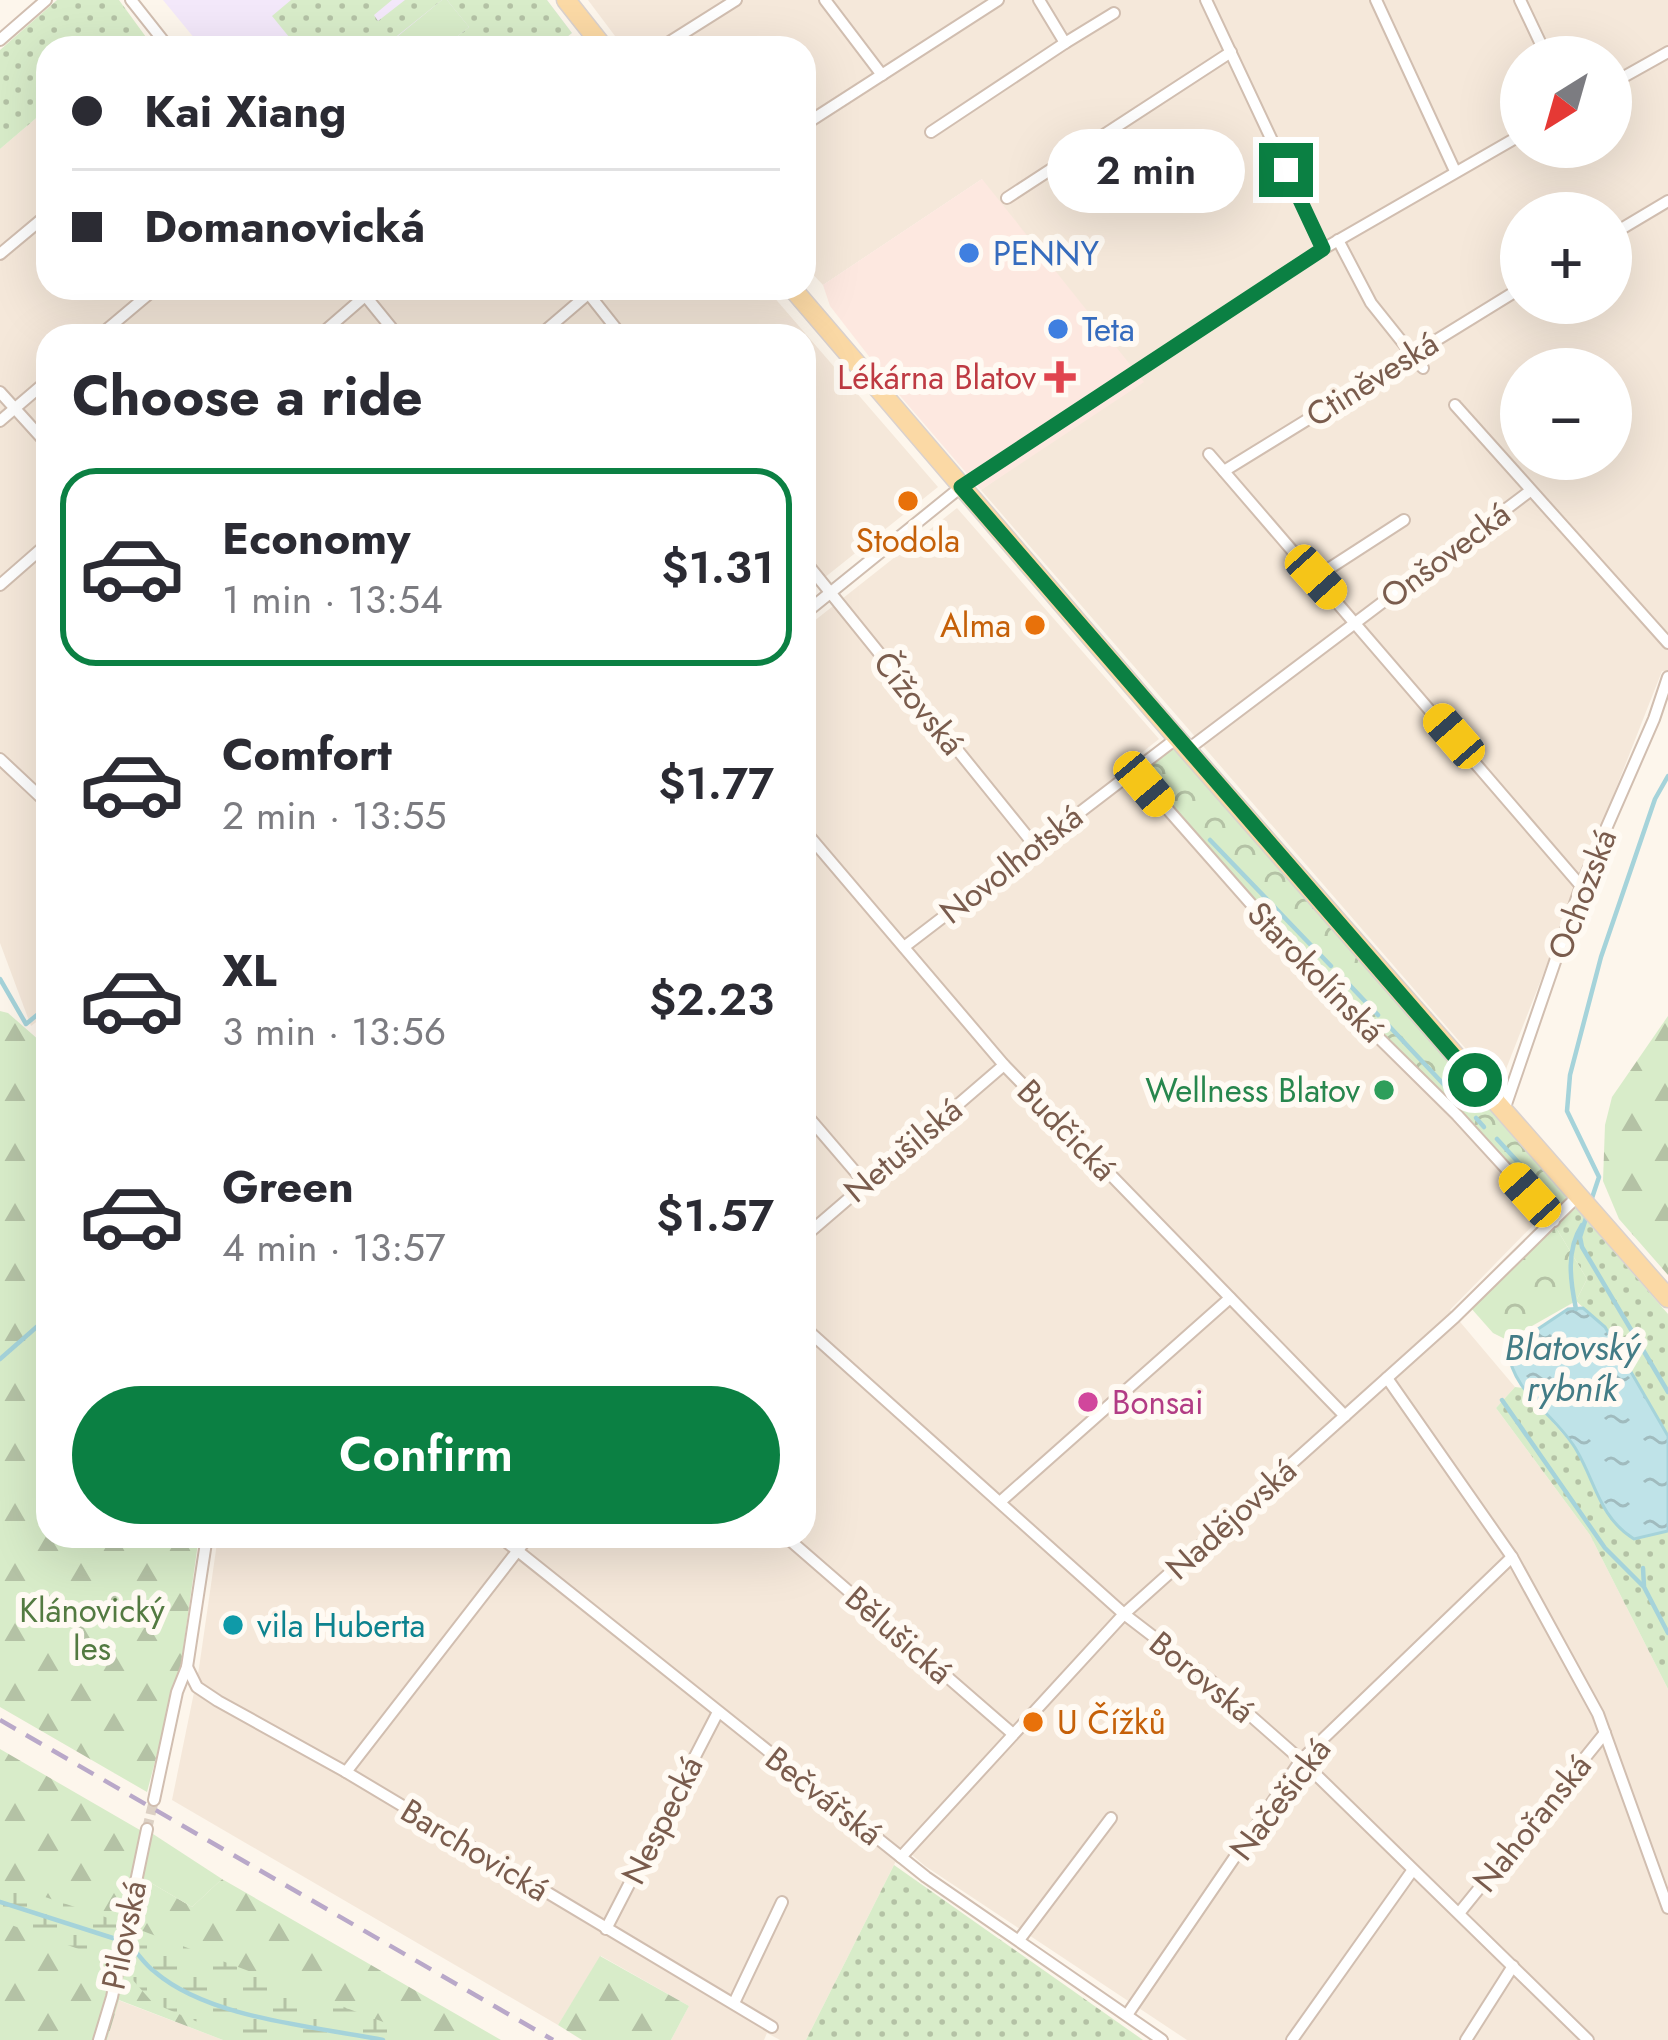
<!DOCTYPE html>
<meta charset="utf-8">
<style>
:root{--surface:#fff;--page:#f7f7f7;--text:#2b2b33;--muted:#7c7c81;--line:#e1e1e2;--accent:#0b8043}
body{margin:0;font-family:Jost,sans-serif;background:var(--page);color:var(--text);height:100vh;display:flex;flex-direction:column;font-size:45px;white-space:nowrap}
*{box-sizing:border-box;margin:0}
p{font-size:39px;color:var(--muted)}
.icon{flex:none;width:66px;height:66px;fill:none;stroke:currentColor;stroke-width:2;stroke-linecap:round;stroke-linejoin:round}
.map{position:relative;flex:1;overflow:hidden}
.drawer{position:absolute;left:36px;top:324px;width:780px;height:1224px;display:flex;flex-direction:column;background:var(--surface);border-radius:36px;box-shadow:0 12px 48px #0002}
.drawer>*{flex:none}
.top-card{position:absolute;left:36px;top:36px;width:780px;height:264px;border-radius:36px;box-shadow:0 12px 48px #0002;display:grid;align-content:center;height:264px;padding:0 36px;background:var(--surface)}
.needle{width:78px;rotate:217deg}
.tools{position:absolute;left:1500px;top:36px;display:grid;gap:24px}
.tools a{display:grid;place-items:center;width:132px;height:132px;border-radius:50%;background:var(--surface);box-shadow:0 12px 48px #0002;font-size:60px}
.end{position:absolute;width:54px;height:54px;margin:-27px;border:15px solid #0b8043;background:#fff;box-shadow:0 0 0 6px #fff}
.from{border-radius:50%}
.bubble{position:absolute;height:84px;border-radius:42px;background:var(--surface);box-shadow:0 12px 48px #0002;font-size:39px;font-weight:600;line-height:84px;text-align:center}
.car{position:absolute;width:36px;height:72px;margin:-36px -18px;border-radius:15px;box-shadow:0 0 9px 3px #0007;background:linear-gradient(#f5c518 24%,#345 0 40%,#f5c518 0 76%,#345 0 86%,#f5c518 0)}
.top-card b{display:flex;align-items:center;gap:42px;height:114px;font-size:45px}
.top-card b+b{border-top:3px solid var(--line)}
.top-card i{width:30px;height:30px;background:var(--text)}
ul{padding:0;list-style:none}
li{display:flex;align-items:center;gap:36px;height:198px;margin:0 24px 18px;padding:0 12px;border:6px solid transparent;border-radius:36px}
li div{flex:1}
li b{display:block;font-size:45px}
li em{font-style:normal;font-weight:600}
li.current{border-color:var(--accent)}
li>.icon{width:108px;height:108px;stroke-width:1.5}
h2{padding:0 36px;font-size:54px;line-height:144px}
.cta{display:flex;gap:24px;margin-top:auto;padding:24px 36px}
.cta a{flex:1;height:138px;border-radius:72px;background:var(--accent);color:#fff;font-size:48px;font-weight:600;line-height:138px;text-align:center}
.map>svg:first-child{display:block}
</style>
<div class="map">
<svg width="1668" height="2040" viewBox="0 0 1668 2040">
<defs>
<pattern id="grass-dots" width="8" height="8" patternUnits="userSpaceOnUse" patternTransform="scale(3)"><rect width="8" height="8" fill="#d8ecc9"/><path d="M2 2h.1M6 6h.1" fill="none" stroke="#b4c2a5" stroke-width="1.8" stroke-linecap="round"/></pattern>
<pattern id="forest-firs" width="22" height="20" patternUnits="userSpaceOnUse" patternTransform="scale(3)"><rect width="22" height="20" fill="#d8ecc9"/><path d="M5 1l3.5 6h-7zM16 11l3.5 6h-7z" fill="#b4c2a5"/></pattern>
<pattern id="wetland-marsh" width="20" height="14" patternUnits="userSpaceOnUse" patternTransform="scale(3)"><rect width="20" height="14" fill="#d8ecc9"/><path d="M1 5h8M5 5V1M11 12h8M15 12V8" fill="none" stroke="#b4c2a5"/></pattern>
<pattern id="park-crowns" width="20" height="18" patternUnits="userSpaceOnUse" patternTransform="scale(3)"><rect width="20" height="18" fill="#d8ecc9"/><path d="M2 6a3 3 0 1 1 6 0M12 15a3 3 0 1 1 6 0" fill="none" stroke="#b4c2a5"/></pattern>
<pattern id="water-ripples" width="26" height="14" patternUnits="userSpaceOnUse" patternTransform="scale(3)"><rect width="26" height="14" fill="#bfe3e8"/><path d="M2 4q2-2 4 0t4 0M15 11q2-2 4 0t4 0" fill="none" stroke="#a0bbbe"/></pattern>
</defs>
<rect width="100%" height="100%" fill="#fdf6ec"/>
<g fill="#f5e8da" fill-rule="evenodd">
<path d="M588,0H1668V673L1662,671L1499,1087L981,490L1064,432L982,179L823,285L804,265V48H624ZM1521,57H1611V147H1521ZM1521,213H1611V303H1521ZM1521,369H1611V459H1521Z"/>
<path d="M48,108V288H137L142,294L149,288H766L938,487L804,594V336H48V1013L31,1026L0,943V149Z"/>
<path d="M957,508L1159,739L1120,770L1220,874L1263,929L1481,1144L1543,1215L1450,1310L1515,1387L1496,1408L1590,1535L1668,1689V2040H1187L925,1866L903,1847L806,2040H780L767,2033L764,2040H671L689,2006L601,1956L558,2025L172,1800L199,1668L218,1536H804V629Z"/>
<path d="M118,2000L223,2040H107Z"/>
</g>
<path fill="#fde8e0" d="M982,179L1144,382L981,490L895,390L830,306L823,285Z"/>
<path fill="#f3e8fa" d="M163,0H547L572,33L554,48H192L195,39Z"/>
<g fill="url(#grass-dots)">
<path d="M57,0H119L154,48H48V108L0,149V50Z"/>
<path d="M291,0H392L374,15L378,21L405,0H442L387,44L389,48H298L272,16Z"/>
<path d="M447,0H547L572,33L553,48H443L469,27Z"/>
<path d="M1576,1208L1668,1314V1436L1605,1327L1576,1301L1587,1279L1555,1226Z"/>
<path d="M1515,1387L1523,1388L1576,1449L1595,1491L1634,1539L1668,1531V1689L1590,1535L1496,1408Z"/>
<path d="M894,1865L1143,2040H806Z"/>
</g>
<g fill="url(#forest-firs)">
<path d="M0,1011L8,1013L48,1048V1536H199L181,1664L147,1792L0,1707Z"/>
<path d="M1668,1016V1275L1619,1219L1603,1181L1605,1125L1612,1097Z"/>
<path d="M0,1749L152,1837L141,1877L192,1907L222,1879L501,2040H223L119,2000L107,2040H0Z"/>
<path d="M600,1956L689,2006L671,2040H582L558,2025Z"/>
</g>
<path fill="url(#wetland-marsh)" d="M0,1882L111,1919L407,2031L450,2040H240L153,2003L118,1963L0,1921Z"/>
<g fill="url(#park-crowns)">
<path d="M1177,738L1577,1197L1554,1221L1279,937L1133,770Z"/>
<path d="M1555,1226L1587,1279L1576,1301L1507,1340L1493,1333L1470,1307Z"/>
</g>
<g fill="#d8ecc9">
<path d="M442,0H447L469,27L443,48H389L387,45Z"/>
<path d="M153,1834L222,1879L192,1907L141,1877Z"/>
</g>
<path fill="url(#water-ripples)" stroke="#a5d3da" stroke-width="3" d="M1583,1308L1605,1327L1668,1436V1531L1634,1539C1600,1518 1596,1484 1577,1451C1556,1414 1512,1394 1508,1349L1568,1309Z"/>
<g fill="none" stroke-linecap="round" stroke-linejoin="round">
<g stroke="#a5d3da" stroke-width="4.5">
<path d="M1210,840L1331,966"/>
<path d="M1341,976L1378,1015"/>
<path d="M0,979L26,1024L48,1006"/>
<path d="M1389,1026L1463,1105"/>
<path d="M1476,1118L1484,1127"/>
<path d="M1497,1139L1556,1204"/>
<path d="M1591,1201L1599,1177L1567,1111L1570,1075L1601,957L1655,799L1668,776"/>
<path d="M1586,1218L1580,1237L1582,1247L1668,1392"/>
<path d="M1576,1309C1570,1280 1566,1250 1582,1225"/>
<path d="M0,1359L48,1317"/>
<path d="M1502,1400L1605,1548L1644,1587L1668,1633"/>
<path d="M1643,1568L1644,1586"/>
<path d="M0,1902L119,1940"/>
<path d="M131,1928L129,1944C138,1953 145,1965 155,1972C210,2019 314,2026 383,2040"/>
</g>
<path stroke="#dcd0c4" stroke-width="10" stroke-dasharray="10 5" stroke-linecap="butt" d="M147,1829L154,1800"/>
<g stroke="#d1beb0" stroke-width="14">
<g id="minor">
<path d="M131,0L169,48"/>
<path d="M825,0L882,75"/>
<path d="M1039,0L1065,43L1114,13"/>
<path d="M1206,0L1323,249"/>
<path d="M1376,0L1455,171"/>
<path d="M1520,0L1547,57"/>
<path d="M0,40L46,0"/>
<path d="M660,48L736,0"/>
<path d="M1611,84L1668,52"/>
<path d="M804,125L998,0"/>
<path d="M931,132L1065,43"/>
<path d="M1007,198L1231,52"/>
<path d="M1611,235L1668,201"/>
<path d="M1338,240L1371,303L1423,368"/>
<path d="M0,254L48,214"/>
<path d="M359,288L398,336"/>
<path d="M584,288L622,336"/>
<path d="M99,336L156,288"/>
<path d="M319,336L365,296"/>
<path d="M539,336L595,288"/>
<path d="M0,392L48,445"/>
<path d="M1455,405L1668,643"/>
<path d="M0,421L48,380"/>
<path d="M1209,454L1581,886"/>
<path d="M1224,471L1521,288"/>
<path d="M804,560L1035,846"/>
<path d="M1316,577L1404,520"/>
<path d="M0,585L48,543"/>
<path d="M804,614L961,487L1323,249L1521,135"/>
<path d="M1187,750L1530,491"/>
<path d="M0,759L48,804"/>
<path d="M1133,770L1304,964L1457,1115L1554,1221"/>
<path d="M804,830L1004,1065L1345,1416"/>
<path d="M904,947L1177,738"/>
<path d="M1504,1110L1581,886L1654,719L1668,677"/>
<path d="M804,1112L864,1182"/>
<path d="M804,1237L1004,1065"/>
<path d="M804,1327L1124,1614L1210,1680L1301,1760L1588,2040"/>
<path d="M1387,1378L1512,1557L1598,1714L1668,1908"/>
<path d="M1000,1502L1230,1298"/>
<path d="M499,1536L926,1877L1162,2040"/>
<path d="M785,1536L1013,1734"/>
<path d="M187,1667L197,1687L218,1701L346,1772L772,2027"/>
<path d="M346,1772L529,1536"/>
<path d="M154,1800L177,1692L187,1667L207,1536"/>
<path d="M901,1857L1124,1614L1455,1317L1577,1197"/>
<path d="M1460,1912L1605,1733"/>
<path d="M606,1929L718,1712"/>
<path d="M1019,1940L1111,1818"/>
<path d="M734,2003L782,1902"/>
<path d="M1127,2015L1301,1760L1512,1557"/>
<path d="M99,2040L112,1997L147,1829"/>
<path d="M1292,2040L1412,1871"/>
<path d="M1466,2040L1513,1966"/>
</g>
</g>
<g stroke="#dad1cd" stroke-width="21">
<g id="primary">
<path d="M566,0L604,48"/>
<path d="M792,288L1177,738L1668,1298"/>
</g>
</g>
<use href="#minor" stroke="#fff" stroke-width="10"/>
<use href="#primary" stroke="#fbd9a5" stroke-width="18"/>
<path stroke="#b9a8c9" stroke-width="4.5" stroke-dasharray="18 12" stroke-linecap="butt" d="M0,1720L553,2040"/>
</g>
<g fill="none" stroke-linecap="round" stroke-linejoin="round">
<path stroke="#0b8043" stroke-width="15" d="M1286,170L1323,249L961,487L1475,1080"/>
</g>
<g fill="#3f7fe0" stroke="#fffaf3" stroke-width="4.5">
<circle cx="969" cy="253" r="12"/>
<circle cx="1058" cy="329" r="12"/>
</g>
<path fill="#e0444e" stroke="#fffaf3" stroke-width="4.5" d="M1054 359h12v12h12v12h-12v12h-12v-12h-12v-12h12z"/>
<g fill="#e8710a" stroke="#fffaf3" stroke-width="4.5">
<circle cx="908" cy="501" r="12"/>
<circle cx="1035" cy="625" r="12"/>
<circle cx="1033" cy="1722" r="12"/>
</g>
<circle fill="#2e9e5b" stroke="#fffaf3" stroke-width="4.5" cx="1384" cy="1090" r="12"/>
<circle fill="#d1479c" stroke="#fffaf3" stroke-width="4.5" cx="1088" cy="1402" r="12"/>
<circle fill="#0f9aa8" stroke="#fffaf3" stroke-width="4.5" cx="233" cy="1625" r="12"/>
<g text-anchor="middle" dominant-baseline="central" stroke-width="12" stroke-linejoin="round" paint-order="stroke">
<g font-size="33" fill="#366cbe" stroke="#fffaf3" text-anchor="start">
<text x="993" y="253">PENNY</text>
<text x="1082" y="329">Teta</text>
</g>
<g font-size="33" fill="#be3a42" stroke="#fffaf3" text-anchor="end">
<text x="1036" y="377">Lékárna Blatov</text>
</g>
<g font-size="33" fill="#7a5c4d" stroke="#fffaf3">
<text transform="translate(1372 379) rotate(-32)">Ctiněveská</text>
<text transform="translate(1445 555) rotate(-37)">Onšovecká</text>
<text transform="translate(919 703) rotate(51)">Čížovská</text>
<text transform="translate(1011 864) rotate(-38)">Novolhotská</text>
<text transform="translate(1582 894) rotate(-69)">Ochozská</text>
<text transform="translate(1316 972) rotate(46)">Starokolínská</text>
<text transform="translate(1067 1130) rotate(46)">Budčická</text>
<text transform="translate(903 1150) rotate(-40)">Netušilská</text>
<text transform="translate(1231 1519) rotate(-42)">Nadějovská</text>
<text transform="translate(899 1635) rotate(41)">Bělušická</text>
<text transform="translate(1202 1677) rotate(39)">Borovská</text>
<text transform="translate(824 1796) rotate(38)">Bečvářská</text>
<text transform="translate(1280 1799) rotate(-53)">Načešická</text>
<text transform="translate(662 1820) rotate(-63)">Nespecká</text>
<text transform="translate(1532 1823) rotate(-51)">Nahořanská</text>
<text transform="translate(475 1850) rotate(31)">Barchovická</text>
<text transform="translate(124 1935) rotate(-78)">Pilovská</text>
</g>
<g font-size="33" fill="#c56008" stroke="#fffaf3">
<text x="908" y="540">Stodola</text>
<text x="1011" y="625" text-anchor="end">Alma</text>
<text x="1057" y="1722" text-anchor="start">U Čížků</text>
</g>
<g font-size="33" fill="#27864d" stroke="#fffaf3" text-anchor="end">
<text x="1360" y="1090">Wellness Blatov</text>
</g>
<g font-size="33" fill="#b23c85" stroke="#fffaf3" text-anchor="start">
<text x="1112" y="1402">Bonsai</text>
</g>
<g font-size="33" fill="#537a41" stroke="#fffaf3">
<text x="92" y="1610">Klánovický<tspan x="92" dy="38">les</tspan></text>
</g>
<g font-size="33" fill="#0d838f" stroke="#fffaf3" text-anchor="start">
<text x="257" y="1625">vila Huberta</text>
</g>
<g font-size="36" font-style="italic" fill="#437c86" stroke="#fffaf3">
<text x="1572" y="1347">Blatovský<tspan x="1572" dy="41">rybník</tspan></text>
</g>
</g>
</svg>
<div class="tools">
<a><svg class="needle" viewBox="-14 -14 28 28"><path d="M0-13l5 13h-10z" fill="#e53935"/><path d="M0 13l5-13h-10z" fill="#7c7c81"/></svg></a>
<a>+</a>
<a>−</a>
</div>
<i class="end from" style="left:1475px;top:1080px"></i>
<i class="end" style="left:1286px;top:170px"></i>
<div class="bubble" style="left:1047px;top:129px;width:198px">2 min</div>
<i class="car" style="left:1316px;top:577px;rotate:138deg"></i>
<i class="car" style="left:1454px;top:736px;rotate:319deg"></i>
<i class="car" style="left:1144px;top:784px;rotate:140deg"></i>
<i class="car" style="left:1530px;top:1195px;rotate:318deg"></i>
<div class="top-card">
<b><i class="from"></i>Kai Xiang</b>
<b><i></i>Domanovická</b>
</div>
<section class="drawer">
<h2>Choose a ride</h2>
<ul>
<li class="current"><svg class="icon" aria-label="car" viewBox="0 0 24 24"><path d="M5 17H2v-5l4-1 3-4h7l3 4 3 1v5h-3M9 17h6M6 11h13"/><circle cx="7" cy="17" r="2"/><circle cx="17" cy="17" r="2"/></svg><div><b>Economy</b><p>1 min · 13:54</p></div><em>$1.31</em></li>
<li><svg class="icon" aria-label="car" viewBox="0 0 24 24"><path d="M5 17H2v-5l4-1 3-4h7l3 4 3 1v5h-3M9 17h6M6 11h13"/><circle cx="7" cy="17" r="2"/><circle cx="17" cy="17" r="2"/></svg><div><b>Comfort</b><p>2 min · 13:55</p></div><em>$1.77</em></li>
<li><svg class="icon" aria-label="car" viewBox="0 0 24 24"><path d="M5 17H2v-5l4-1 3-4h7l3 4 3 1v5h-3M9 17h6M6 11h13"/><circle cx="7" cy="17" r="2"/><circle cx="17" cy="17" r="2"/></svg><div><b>XL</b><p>3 min · 13:56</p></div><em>$2.23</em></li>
<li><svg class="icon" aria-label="car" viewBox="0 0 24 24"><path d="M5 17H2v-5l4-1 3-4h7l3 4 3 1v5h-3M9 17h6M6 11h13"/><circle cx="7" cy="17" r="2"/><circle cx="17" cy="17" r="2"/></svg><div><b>Green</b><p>4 min · 13:57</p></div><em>$1.57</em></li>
</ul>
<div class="cta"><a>Confirm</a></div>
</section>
</div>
